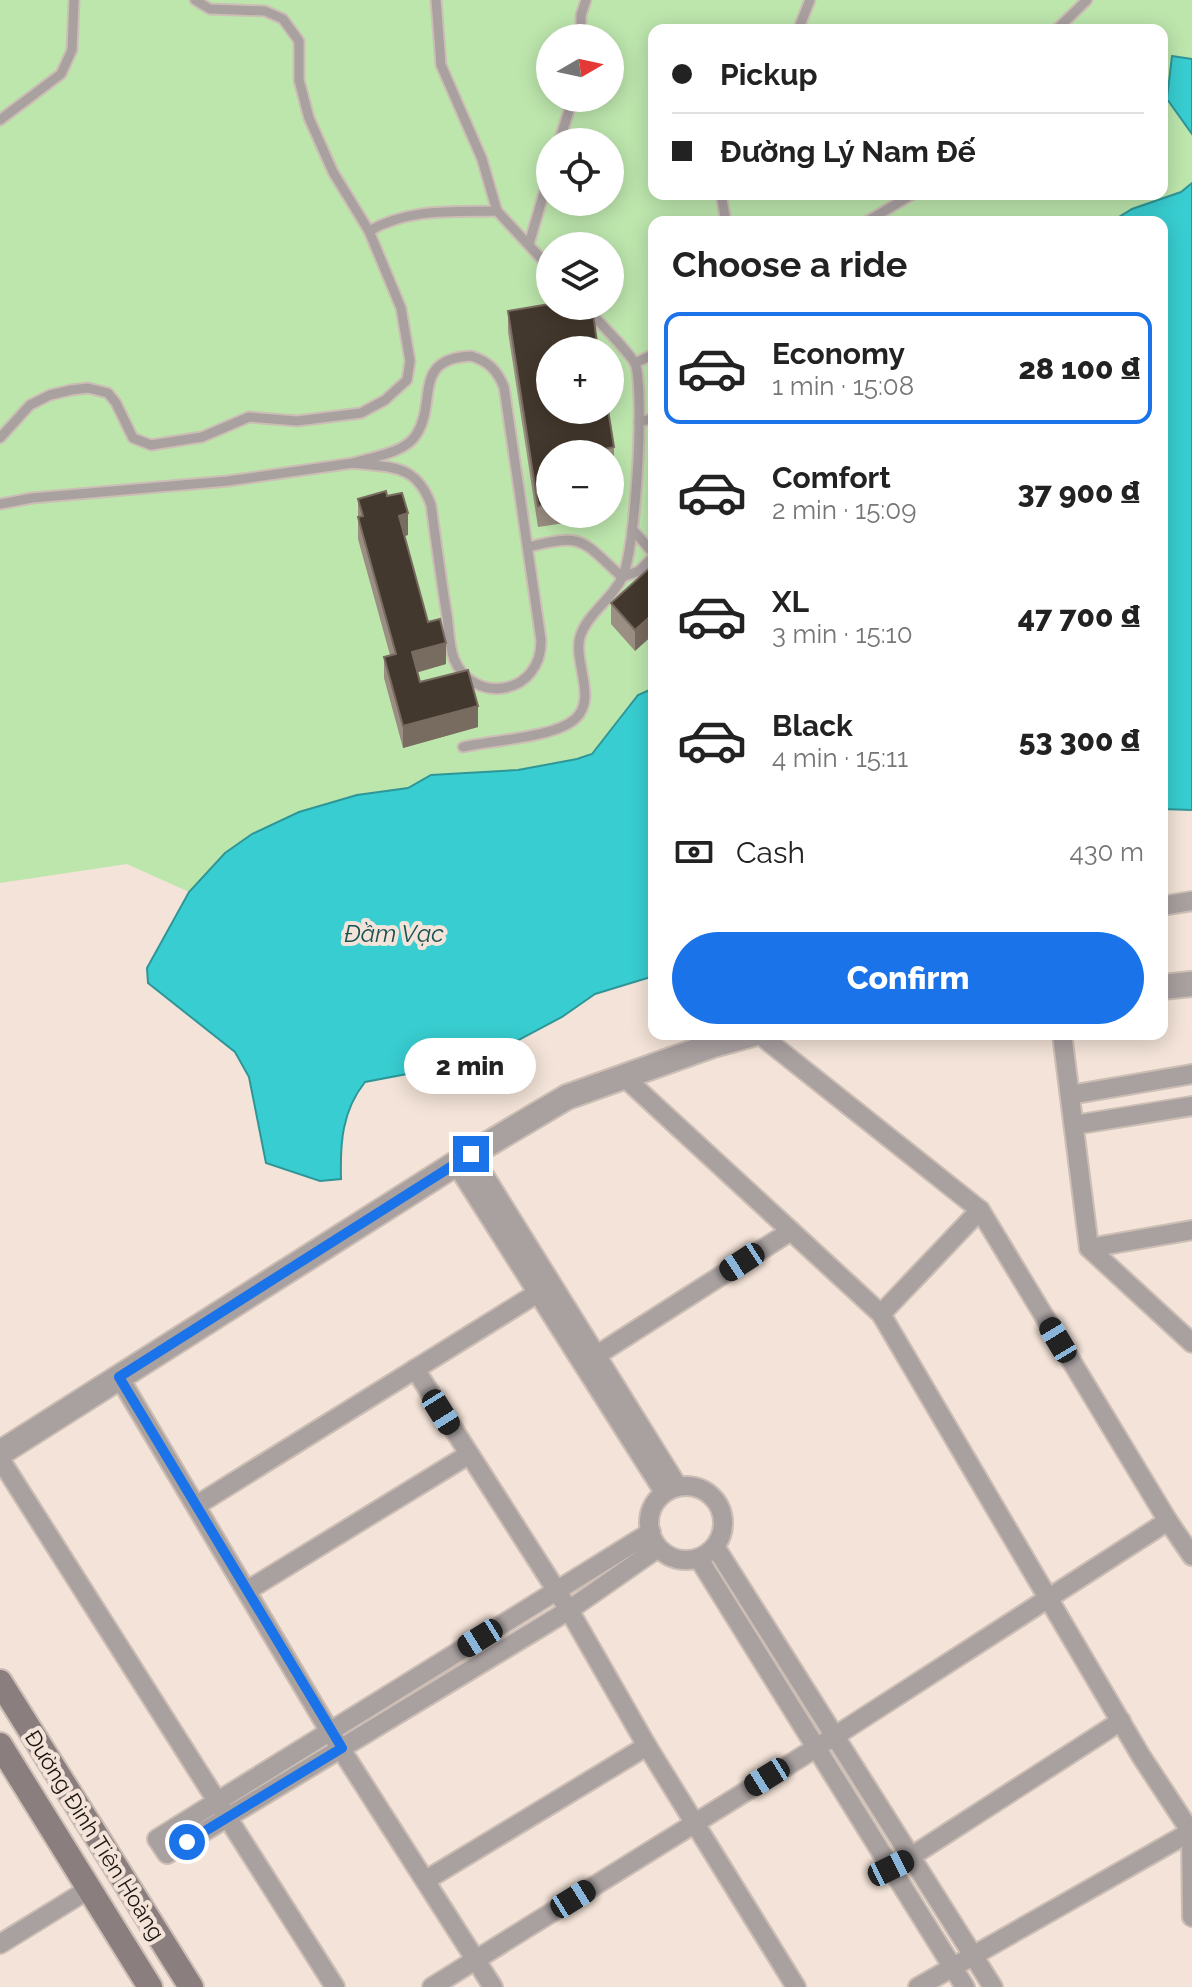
<!DOCTYPE html>
<meta charset="utf-8">
<style>
:root{--surface:#fff;--page:#f2f2f2;--text:#222;--muted:#767676;--line:#e0e0e0;--accent:#1a73e8}
body{margin:0;font-family:Raleway,sans-serif;background:var(--page);color:var(--text);height:100vh;display:flex;flex-direction:column;font-size:30px;white-space:nowrap}
*{box-sizing:border-box;margin:0}
p{font-size:26px;color:var(--muted)}
.icon{flex:none;width:44px;height:44px;fill:none;stroke:currentColor;stroke-width:2;stroke-linecap:round;stroke-linejoin:round}
.map{position:relative;flex:1;overflow:hidden}
.side{position:absolute;left:648px;top:216px;width:520px;height:824px;display:flex;flex-direction:column;background:var(--surface);border-radius:16px;box-shadow:0 4px 20px #0003}
.side>*{flex:none}
.guide{position:absolute;left:648px;top:24px;width:520px;height:176px;border-radius:16px;box-shadow:0 4px 20px #0003;display:grid;align-content:center;height:176px;padding:0 24px;background:var(--surface)}
.needle{width:52px;rotate:81deg}
.fabs{position:absolute;left:536px;top:24px;display:grid;gap:16px}
.fabs a{display:grid;place-items:center;width:88px;height:88px;border-radius:50%;background:var(--surface);box-shadow:0 4px 20px #0003;font-size:40px}
.end{position:absolute;width:36px;height:36px;margin:-18px;border:10px solid #1a73e8;background:#fff;box-shadow:0 0 0 4px #fff}
.from{border-radius:50%}
.bubble{position:absolute;height:56px;border-radius:28px;background:var(--surface);box-shadow:0 4px 20px #0003;font-size:26px;font-weight:800;line-height:56px;text-align:center}
.car{position:absolute;width:24px;height:48px;margin:-24px -12px;border-radius:10px;box-shadow:0 0 6px 2px #0007;background:linear-gradient(#222 24%,#8ab4d8 0 40%,#222 0 76%,#8ab4d8 0 86%,#222 0)}
.guide b{display:flex;align-items:center;gap:28px;height:76px;font-size:30px}
.guide b+b{border-top:2px solid var(--line)}
.guide i{width:20px;height:20px;background:var(--text)}
ul{padding:0;list-style:none}
li{display:flex;align-items:center;gap:24px;height:112px;margin:0 16px 12px;padding:0 8px;border:4px solid transparent;border-radius:16px}
li div{flex:1}
li b{display:block;font-size:30px}
li em{font-style:normal;font-weight:800}
li.current{border-color:var(--accent)}
li>.icon{width:72px;height:72px;stroke-width:1.5}
h2{padding:0 24px;font-size:36px;line-height:96px}
.pay{display:flex;align-items:center;gap:20px;height:88px;padding:0 24px;font-size:30px}
.pay p{margin-inline-start:auto}
.cta{display:flex;gap:16px;margin-top:auto;padding:16px 24px}
.cta a{flex:1;height:92px;border-radius:48px;background:var(--accent);color:#fff;font-size:32px;font-weight:800;line-height:92px;text-align:center}
.map>svg:first-child{display:block}
</style>
<div class="map">
<svg width="1192" height="1987" viewBox="0 0 1192 1987">
<rect width="100%" height="100%" fill="#f3e3d8"/>
<path fill="#bde6ad" fill-rule="evenodd" d="M0,0H1192V59L1172,56L1167,99L1192,134V183L1181,192L1132,209L1111,222H654V688L638,695L592,754L577,760L518,770L431,775L408,788L357,795L225,853L189,892L127,864L0,883ZM654,30H1162V194H654ZM550,38H610V98H550ZM550,142H610V202H550ZM550,246H610V306H550ZM550,350H610V410H550ZM550,454H610V514H550Z"/>
<g fill="#38ced1" stroke="#2f9697" stroke-width="2">
<path d="M1172,56L1192,59V134L1167,99Z"/>
<path d="M1192,183V810L1162,809V222H1111L1132,209L1181,192Z"/>
<path d="M654,688V976L595,994L562,1017L481,1060L365,1082C342,1111 340,1143 341,1179L320,1181L266,1163L249,1077L235,1052L148,983L147,968L189,892L225,853L252,834L299,812L357,795L408,788L431,775L518,770L577,759L592,754L638,695Z"/>
</g>
<g fill="none" stroke-linecap="round" stroke-linejoin="round">
<g stroke="#ccbeb4" stroke-width="13">
<g id="service">
<path d="M436,0L441,65L482,159L497,211L550,268"/>
<path d="M798,30L810,0"/>
<path d="M1056,30L1087,0"/>
<path d="M581,38V15L586,0"/>
<path d="M0,120L61,74L72,50L74,0"/>
<path d="M559,142L573,98"/>
<path d="M721,194L726,222"/>
<path d="M866,222L913,194"/>
<path d="M369,231C409,208 452,212 497,211"/>
<path d="M529,244L550,172"/>
<path d="M471,356C488,361 497,370 504,387L541,640C542,695 473,706 454,659C449,646 449,629 447,616C441,579 436,542 431,505C416,463 391,468 353,463C372,457 405,453 416,435C438,402 411,359 471,356Z"/>
<path d="M635,363L654,354"/>
<path d="M639,422L654,418"/>
<path d="M0,438L30,405L50,395L71,390L88,388L108,393L116,403L133,438L151,445L202,437L249,417L297,421L361,413L385,400L407,380L410,361L401,308L369,231L333,172L309,118L299,80V41L283,19L265,11L210,9L195,0"/>
<path d="M0,504L32,498L228,481L353,463"/>
<path d="M632,529L654,554"/>
<path d="M528,547C585,533 581,540 622,577L639,571L654,556"/>
<path d="M463,747C492,740 554,738 575,719C598,699 573,662 580,637C587,614 612,599 622,578C636,549 644,398 636,366C633,355 594,317 584,306"/>
</g>
</g>
<g stroke="#ccbeb4" stroke-width="22">
<g id="minor">
<path d="M1162,906L1192,901"/>
<path d="M759,1034L980,1210L1168,1521L1192,1556"/>
<path d="M1062,1034L1089,1248L1192,1343"/>
<path d="M624,1077L881,1314L1141,1756L1191,1832L1192,1917"/>
<path d="M1070,1095L1192,1074"/>
<path d="M1074,1125L1192,1106"/>
<path d="M471,1154L677,1485"/>
<path d="M456,1164L664,1492"/>
<path d="M1089,1248L1192,1230"/>
<path d="M881,1314L980,1210"/>
<path d="M597,1355L791,1231"/>
<path d="M415,1369L569,1610L647,1746L796,1987"/>
<path d="M119,1377L330,1732L493,1987"/>
<path d="M0,1459L335,1987"/>
<circle cx="686" cy="1523" r="37"/>
<path d="M197,1505L536,1294"/>
<path d="M651,1532L157,1839L167,1854L569,1610L658,1548"/>
<path d="M716,1548L993,1987"/>
<path d="M699,1559L965,1987"/>
<path d="M248,1590L468,1455"/>
<path d="M901,1863L1121,1721"/>
<path d="M426,1880L647,1746"/>
<path d="M0,1944L89,1889"/>
<path d="M432,1987L835,1736L1168,1521"/>
<path d="M918,1987L1192,1831"/>
</g>
</g>
<g stroke="#ccbeb4" stroke-width="28">
<g id="tertiary">
<path d="M1162,987L1192,984"/>
<path d="M0,1453L471,1154L567,1097L713,1045L753,1034"/>
</g>
</g>
<g stroke="#ccbeb4" stroke-width="28">
<g id="secondary">
<path d="M0,1682L191,1987"/>
<path d="M0,1745L150,1987"/>
</g>
</g>
<use href="#service" stroke="#a9a0a0" stroke-width="9"/>
<use href="#minor" stroke="#a9a0a0" stroke-width="18"/>
<use href="#tertiary" stroke="#a9a0a0" stroke-width="24"/>
<use href="#secondary" stroke="#8b7e7e" stroke-width="24"/>
</g>
<g fill="#9b8e82">
<path d="M508,311L579,315L614,447V469L610,470V454H550V514H606V517L538,527L508,332Z"/>
<path d="M387,496L408,535L405,536L428,622L446,664L417,672L420,682L478,727L403,748L384,678V657L390,655L358,539V499Z"/>
<path d="M654,564L635,651L611,624V603Z"/>
</g>
<g fill="#786b60">
<path d="M408,513V535L399,537V516Z"/>
<path d="M654,613V634L635,651V630Z"/>
<path d="M446,643V664L412,674V652Z"/>
<path d="M478,706V727L403,748V726Z"/>
</g>
<g fill="#43382d" stroke="#786b60" stroke-width="2">
<path d="M550,304V306H578L579,315L593,313L598,350H550V410H608L614,447L599,450L600,454H550V504L538,506L508,311Z"/>
<path d="M386,491L387,496L402,493L408,513L399,516L428,622L440,619L446,643L412,652L420,682L468,670L478,706L403,726L384,657L396,654L358,517L363,516L358,499Z"/>
<path d="M654,564V613L635,630L611,603Z"/>
</g>
<g fill="none" stroke-linecap="round" stroke-linejoin="round">
<path stroke="#1a73e8" stroke-width="10" d="M187,1842L342,1748L119,1377L471,1154"/>
</g>
<g text-anchor="middle" dominant-baseline="central" stroke-width="8" stroke-linejoin="round" paint-order="stroke">
<g font-size="22" fill="#1b1511" stroke="#f3e3d8">
<text transform="translate(95 1835) rotate(58)">Đường Đinh Tiên Hoàng</text>
</g>
<g font-size="24" font-style="italic" fill="#155254" stroke="#f3e3d8">
<text x="394" y="933">Đầm Vạc</text>
</g>
</g>
</svg>
<div class="fabs">
<a><svg class="needle" viewBox="-14 -14 28 28"><path d="M0-13l5 13h-10z" fill="#e53935"/><path d="M0 13l5-13h-10z" fill="#767676"/></svg></a>
<a><svg class="icon" aria-label="locate" viewBox="0 0 24 24"><circle cx="12" cy="12" r="6"/><path d="M12 2v4M12 18v4M2 12h4M18 12h4"/></svg></a>
<a><svg class="icon" aria-label="layers" viewBox="0 0 24 24"><path d="M12 4l9 5-9 5-9-5zM3 14l9 5 9-5"/></svg></a>
<a>+</a>
<a>−</a>
</div>
<i class="end from" style="left:187px;top:1842px"></i>
<i class="end" style="left:471px;top:1154px"></i>
<div class="bubble" style="left:404px;top:1038px;width:132px">2 min</div>
<i class="car" style="left:742px;top:1262px;rotate:237deg"></i>
<i class="car" style="left:1058px;top:1340px;rotate:329deg"></i>
<i class="car" style="left:441px;top:1412px;rotate:148deg"></i>
<i class="car" style="left:480px;top:1638px;rotate:238deg"></i>
<i class="car" style="left:767px;top:1777px;rotate:238deg"></i>
<i class="car" style="left:891px;top:1868px;rotate:64deg"></i>
<i class="car" style="left:573px;top:1899px;rotate:58deg"></i>
<div class="guide">
<b><i class="from"></i>Pickup</b>
<b><i></i>Đường Lý Nam Đế</b>
</div>
<section class="side">
<h2>Choose a ride</h2>
<ul>
<li class="current"><svg class="icon" aria-label="car" viewBox="0 0 24 24"><path d="M5 17H2v-5l4-1 3-4h7l3 4 3 1v5h-3M9 17h6M6 11h13"/><circle cx="7" cy="17" r="2"/><circle cx="17" cy="17" r="2"/></svg><div><b>Economy</b><p>1 min · 15:08</p></div><em>28 100 ₫</em></li>
<li><svg class="icon" aria-label="car" viewBox="0 0 24 24"><path d="M5 17H2v-5l4-1 3-4h7l3 4 3 1v5h-3M9 17h6M6 11h13"/><circle cx="7" cy="17" r="2"/><circle cx="17" cy="17" r="2"/></svg><div><b>Comfort</b><p>2 min · 15:09</p></div><em>37 900 ₫</em></li>
<li><svg class="icon" aria-label="car" viewBox="0 0 24 24"><path d="M5 17H2v-5l4-1 3-4h7l3 4 3 1v5h-3M9 17h6M6 11h13"/><circle cx="7" cy="17" r="2"/><circle cx="17" cy="17" r="2"/></svg><div><b>XL</b><p>3 min · 15:10</p></div><em>47 700 ₫</em></li>
<li><svg class="icon" aria-label="car" viewBox="0 0 24 24"><path d="M5 17H2v-5l4-1 3-4h7l3 4 3 1v5h-3M9 17h6M6 11h13"/><circle cx="7" cy="17" r="2"/><circle cx="17" cy="17" r="2"/></svg><div><b>Black</b><p>4 min · 15:11</p></div><em>53 300 ₫</em></li>
</ul>
<div class="pay"><svg class="icon" aria-label="cash" viewBox="0 0 24 24"><path d="M3 7h18v10H3z"/><circle cx="12" cy="12" r="2"/></svg>Cash<p>430 m</p></div>
<div class="cta"><a>Confirm</a></div>
</section>
</div>
